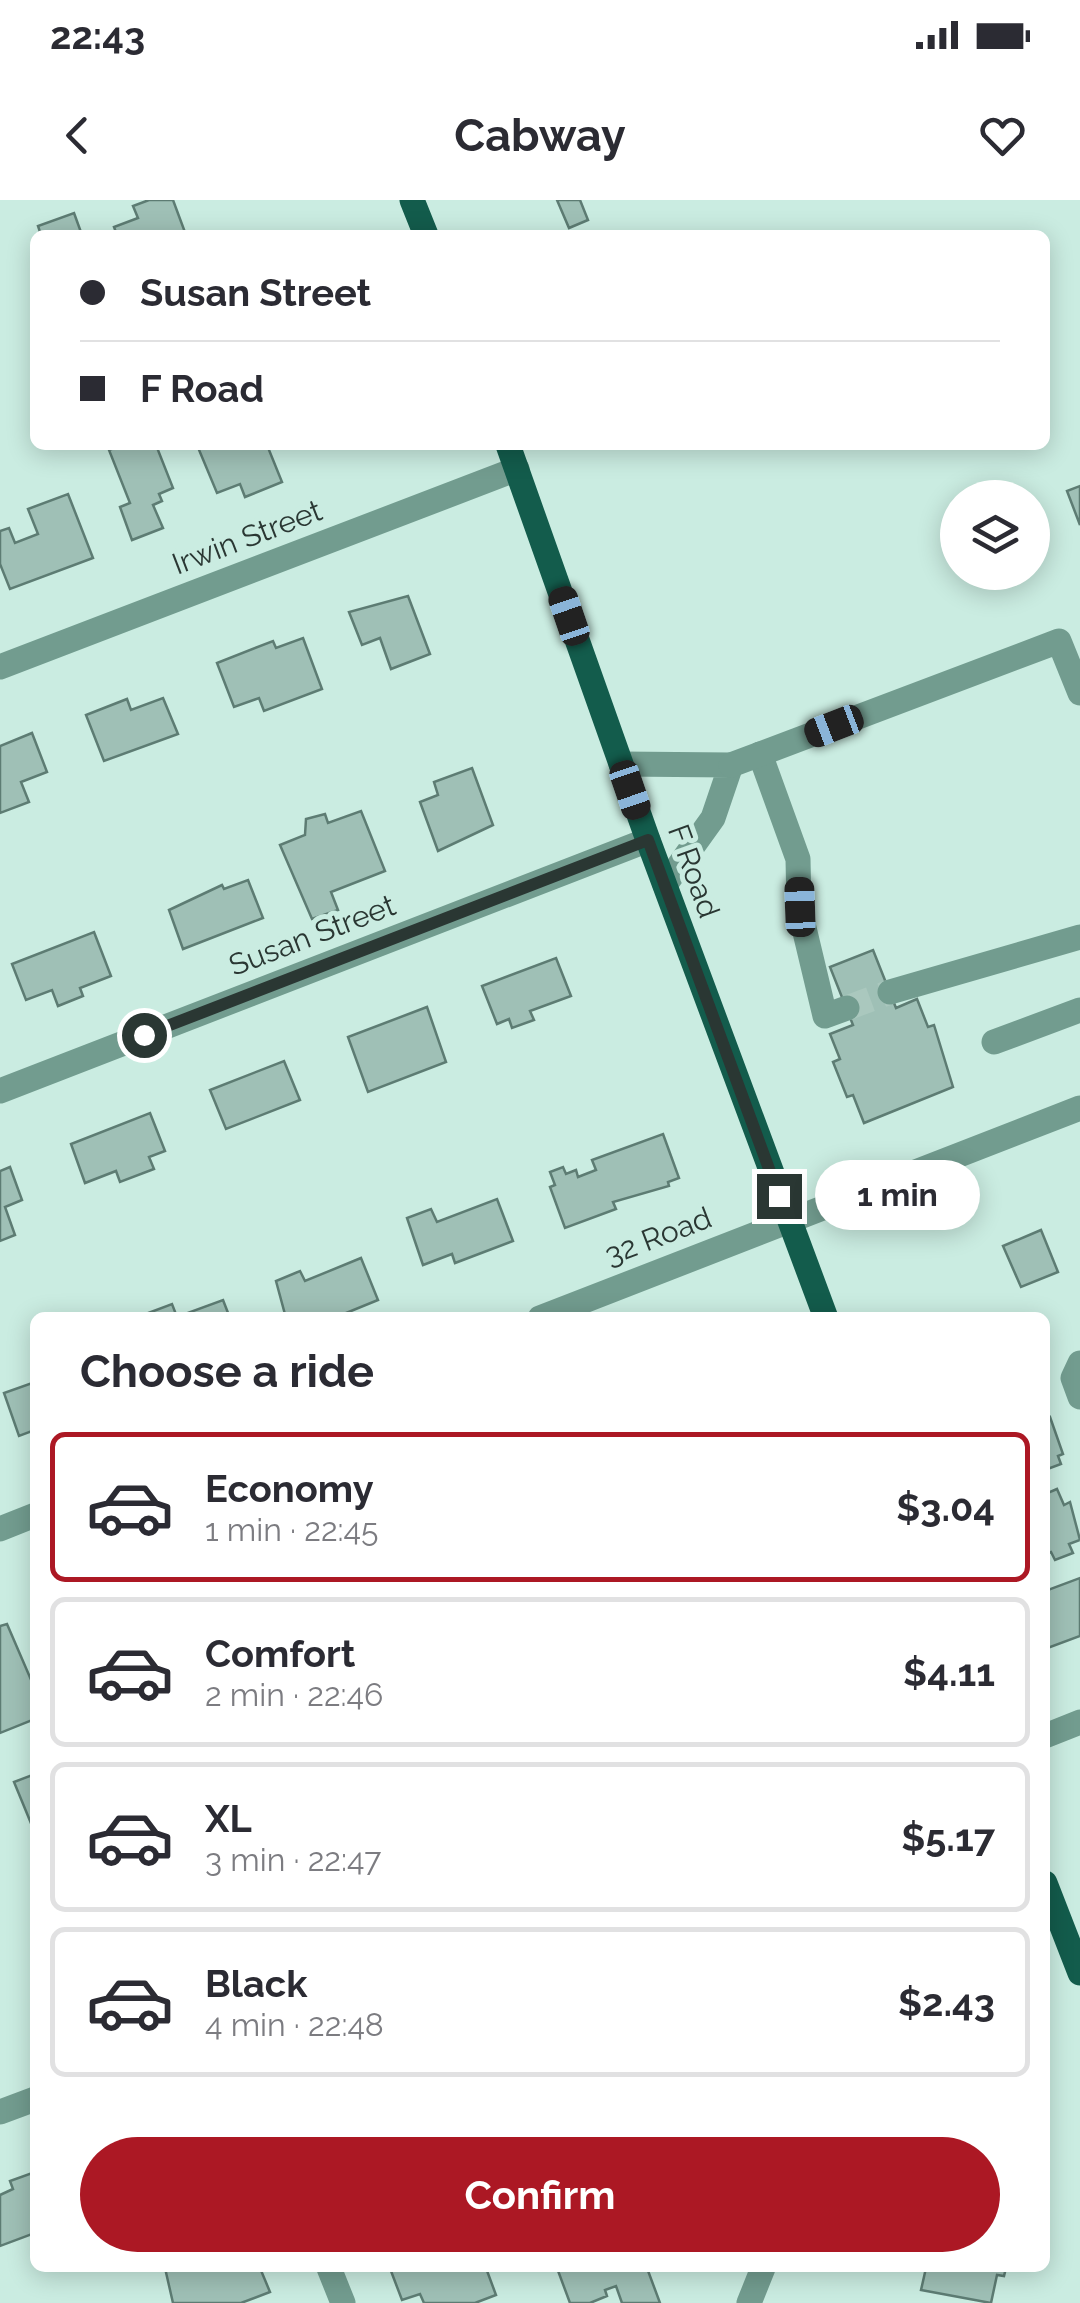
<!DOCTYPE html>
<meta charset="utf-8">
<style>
:root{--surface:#fff;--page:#f7f7f7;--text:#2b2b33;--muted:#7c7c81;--line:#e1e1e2;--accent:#ac1824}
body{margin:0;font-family:Raleway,sans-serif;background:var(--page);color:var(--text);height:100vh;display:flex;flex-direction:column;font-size:38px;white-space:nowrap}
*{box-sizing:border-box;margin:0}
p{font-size:32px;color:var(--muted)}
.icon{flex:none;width:55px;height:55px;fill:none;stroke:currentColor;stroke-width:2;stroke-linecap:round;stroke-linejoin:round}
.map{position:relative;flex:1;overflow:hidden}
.details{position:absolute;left:30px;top:1112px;width:1020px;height:960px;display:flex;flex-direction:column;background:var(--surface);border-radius:15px;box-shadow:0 5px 25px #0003}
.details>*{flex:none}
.banner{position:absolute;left:30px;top:30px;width:1020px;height:220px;border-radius:15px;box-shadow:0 5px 25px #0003;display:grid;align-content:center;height:220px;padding:0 50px;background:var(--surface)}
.fabs{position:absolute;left:940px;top:280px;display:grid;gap:20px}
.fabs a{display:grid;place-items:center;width:110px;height:110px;border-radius:50%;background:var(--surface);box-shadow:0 5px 25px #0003;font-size:50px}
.end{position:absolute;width:45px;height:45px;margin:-22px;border:12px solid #2a3733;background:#fff;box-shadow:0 0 0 5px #fff}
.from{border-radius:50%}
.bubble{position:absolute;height:70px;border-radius:35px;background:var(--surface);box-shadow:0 5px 25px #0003;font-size:32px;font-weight:700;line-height:70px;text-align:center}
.car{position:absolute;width:30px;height:60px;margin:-30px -15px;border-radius:12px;box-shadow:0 0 8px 2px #0007;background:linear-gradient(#222 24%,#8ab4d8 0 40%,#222 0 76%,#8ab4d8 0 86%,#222 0)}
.banner b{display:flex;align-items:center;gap:35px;height:95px;font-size:38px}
.banner b+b{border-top:2px solid var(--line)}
.banner i{width:25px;height:25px;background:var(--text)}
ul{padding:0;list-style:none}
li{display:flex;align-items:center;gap:30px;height:150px;margin:0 20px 15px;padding:0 30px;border:5px solid var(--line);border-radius:15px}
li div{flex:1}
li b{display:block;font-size:38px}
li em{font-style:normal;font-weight:700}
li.on{border-color:var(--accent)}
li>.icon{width:90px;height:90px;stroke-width:1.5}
h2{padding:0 50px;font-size:45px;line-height:120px}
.cta{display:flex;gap:20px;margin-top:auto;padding:20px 50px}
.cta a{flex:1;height:115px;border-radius:60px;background:var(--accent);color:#fff;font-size:40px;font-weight:700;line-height:115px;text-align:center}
.status{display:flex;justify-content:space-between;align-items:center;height:70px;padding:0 50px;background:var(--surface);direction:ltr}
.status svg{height:28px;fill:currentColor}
header{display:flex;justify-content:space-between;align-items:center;height:130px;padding:0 50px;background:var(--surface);font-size:45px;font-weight:700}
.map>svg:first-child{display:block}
</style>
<div class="status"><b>22:43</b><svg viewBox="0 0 49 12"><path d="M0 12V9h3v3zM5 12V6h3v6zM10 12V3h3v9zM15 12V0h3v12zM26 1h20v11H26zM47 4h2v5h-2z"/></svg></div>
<header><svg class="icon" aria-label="back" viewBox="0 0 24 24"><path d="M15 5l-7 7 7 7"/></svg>Cabway<svg class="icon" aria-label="heart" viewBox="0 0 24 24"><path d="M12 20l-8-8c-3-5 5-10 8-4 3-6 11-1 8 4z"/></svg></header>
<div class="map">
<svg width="1080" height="2103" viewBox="0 0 1080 2103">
<rect width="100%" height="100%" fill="#caece1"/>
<g fill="#9fc0b6" stroke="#5d7c73" stroke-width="2.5">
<path d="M149,0H173L186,35H117L114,27L138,18L133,6Z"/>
<path d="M557,0H580L588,20L569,28Z"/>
<path d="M74,13L82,35H41L38,26Z"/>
<path d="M121,245H156L173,288L159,294L162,301L153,305L163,328L132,340L120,307L130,303L109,250Z"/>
<path d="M197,245H267L282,282L245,297L240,284L217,293Z"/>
<path d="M1080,286V325L1067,291Z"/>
<path d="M68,294L93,358L10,389L0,364V331L9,328L15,343L38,334L28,309Z"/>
<path d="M408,396L430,454L391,469L380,438L362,445L349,412Z"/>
<path d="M303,438L322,489L264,511L259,498L234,507L217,463L273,441L276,448Z"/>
<path d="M163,498L178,534L104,561L86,515L127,499L131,510Z"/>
<path d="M32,533L47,572L21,582L29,602L0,613V546Z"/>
<path d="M472,568L493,625L438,651L420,602L438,595L434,582Z"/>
<path d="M361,611L385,671L331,692L338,710L312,719L280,645L305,635L306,619L325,614L328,623Z"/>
<path d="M248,680L263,718L183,749L169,710L222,685L224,689Z"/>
<path d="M94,732L111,776L80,788L83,796L58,806L52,790L26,800L12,764Z"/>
<path d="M873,750L896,808L917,799L928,827L934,825L953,887L864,923L853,895L847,897L833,862L840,859L830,834L853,825L830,767Z"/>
<path d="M556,758L571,796L530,811L534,820L512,828L509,819L497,824L482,786Z"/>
<path d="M427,807L446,862L368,892L348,837Z"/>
<path d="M284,861L300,900L226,929L210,890Z"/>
<path d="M150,913L165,951L149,957L154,969L120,982L116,971L85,983L71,944Z"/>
<path d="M663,934L679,978L668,982L669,986L613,1002L616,1009L565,1028L550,987L555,985L550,972L563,967L566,974L576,970L578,977L596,970L592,960Z"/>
<path d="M10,967L22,1000L5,1007L15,1035L0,1041V971Z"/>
<path d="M497,999L513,1041L455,1063L452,1054L423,1065L407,1018L431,1009L437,1022Z"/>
<path d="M1041,1030L1058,1072L1021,1087L1003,1046Z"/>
<path d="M361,1058L378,1100L334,1118H286L276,1081L300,1071L305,1081Z"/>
<path d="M223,1100L230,1118H135L172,1104L177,1117Z"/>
<path d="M35,1182V1230L19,1236L4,1193Z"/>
<path d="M1050,1217L1063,1254L1058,1256L1061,1264L1045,1270V1219Z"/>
<path d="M1057,1289L1064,1305L1070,1302L1080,1340L1069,1344L1073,1353L1055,1360L1051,1352L1045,1354V1294Z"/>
<path d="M1080,1378V1436L1045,1449V1391Z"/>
<path d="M7,1424L35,1489V1519L0,1533V1426Z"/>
<path d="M35,1574V1633L14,1582Z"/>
<path d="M35,1972V2033L0,2046V1995L13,1989L10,1981Z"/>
<path d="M165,2068H260L270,2092L241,2103H173Z"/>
<path d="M400,2068H486L496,2095L475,2103H424L420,2094L402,2100L391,2071Z"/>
<path d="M557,2068H647L660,2103H622L616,2086L605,2090L607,2096L590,2103H570Z"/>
<path d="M926,2068H1006L1004,2076L997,2075L991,2103L921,2090Z"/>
</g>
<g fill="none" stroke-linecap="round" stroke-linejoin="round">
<path stroke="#aac8be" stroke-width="25" stroke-dasharray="25 12" stroke-linecap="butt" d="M847,808L890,792"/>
<g stroke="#729c8f" stroke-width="25">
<path d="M0,467L517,269"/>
<path d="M760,554L798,659L799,707L825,816L847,808"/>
<path d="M621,564L731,565L713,618L665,685"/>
<path d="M731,565L1059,441L1080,493"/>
<path d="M890,792L1080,737"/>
<path d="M994,842L1080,810"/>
<path d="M0,891L648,640"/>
<path d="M540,1118L1080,908"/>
<path d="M1080,1163L1073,1178L1080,1197"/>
<path d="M0,1329L35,1315"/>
<path d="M1045,1536L1080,1522"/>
<path d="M0,1912L35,1899"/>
<path d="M329,2068L343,2103"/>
<path d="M749,2103L763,2068"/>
</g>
<g stroke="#135c4c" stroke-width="25">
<path d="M412,0L426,35"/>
<path d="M508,245L648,640L826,1118"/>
<path d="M1045,1683L1080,1773"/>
</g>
</g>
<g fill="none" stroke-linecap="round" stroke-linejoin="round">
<path stroke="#2a3733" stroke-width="12" d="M144,835L648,640L779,996"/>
</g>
<g text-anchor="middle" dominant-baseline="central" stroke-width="10" stroke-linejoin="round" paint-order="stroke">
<g font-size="30" fill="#2a3733" stroke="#caece1">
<text transform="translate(247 337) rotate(-21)">Irwin Street</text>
<text transform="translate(694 671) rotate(70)">F Road</text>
<text transform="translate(312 735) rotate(-21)">Susan Street</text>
<text transform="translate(658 1036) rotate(-21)">32 Road</text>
</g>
</g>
</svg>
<div class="fabs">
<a><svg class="icon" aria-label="layers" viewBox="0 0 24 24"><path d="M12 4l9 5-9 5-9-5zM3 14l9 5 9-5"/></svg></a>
</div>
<i class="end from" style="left:144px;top:835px"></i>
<i class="end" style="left:779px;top:996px"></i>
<div class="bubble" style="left:815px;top:960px;width:165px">1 min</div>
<i class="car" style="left:569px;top:416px;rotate:341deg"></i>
<i class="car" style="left:834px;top:526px;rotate:249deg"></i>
<i class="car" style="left:630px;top:590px;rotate:161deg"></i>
<i class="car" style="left:800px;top:707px;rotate:358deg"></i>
<div class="banner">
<b><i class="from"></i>Susan Street</b>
<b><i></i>F Road</b>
</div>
<section class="details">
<h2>Choose a ride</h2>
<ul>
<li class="on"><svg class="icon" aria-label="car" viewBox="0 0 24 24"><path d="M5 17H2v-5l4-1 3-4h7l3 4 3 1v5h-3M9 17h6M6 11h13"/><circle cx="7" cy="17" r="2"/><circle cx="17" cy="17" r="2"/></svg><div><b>Economy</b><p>1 min · 22:45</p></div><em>$3.04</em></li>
<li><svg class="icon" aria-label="car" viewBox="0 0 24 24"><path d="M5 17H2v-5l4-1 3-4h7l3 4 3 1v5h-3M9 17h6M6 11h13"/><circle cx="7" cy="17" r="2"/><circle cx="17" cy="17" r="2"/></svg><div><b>Comfort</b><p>2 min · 22:46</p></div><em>$4.11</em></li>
<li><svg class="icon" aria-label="car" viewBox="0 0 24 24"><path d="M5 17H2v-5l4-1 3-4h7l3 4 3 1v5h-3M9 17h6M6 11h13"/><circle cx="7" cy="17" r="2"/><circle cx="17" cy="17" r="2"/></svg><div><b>XL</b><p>3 min · 22:47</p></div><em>$5.17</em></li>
<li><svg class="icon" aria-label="car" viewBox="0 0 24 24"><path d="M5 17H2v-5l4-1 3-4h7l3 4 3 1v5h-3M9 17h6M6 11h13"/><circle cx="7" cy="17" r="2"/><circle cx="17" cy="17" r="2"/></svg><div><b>Black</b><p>4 min · 22:48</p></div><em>$2.43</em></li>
</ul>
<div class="cta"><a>Confirm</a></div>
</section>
</div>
